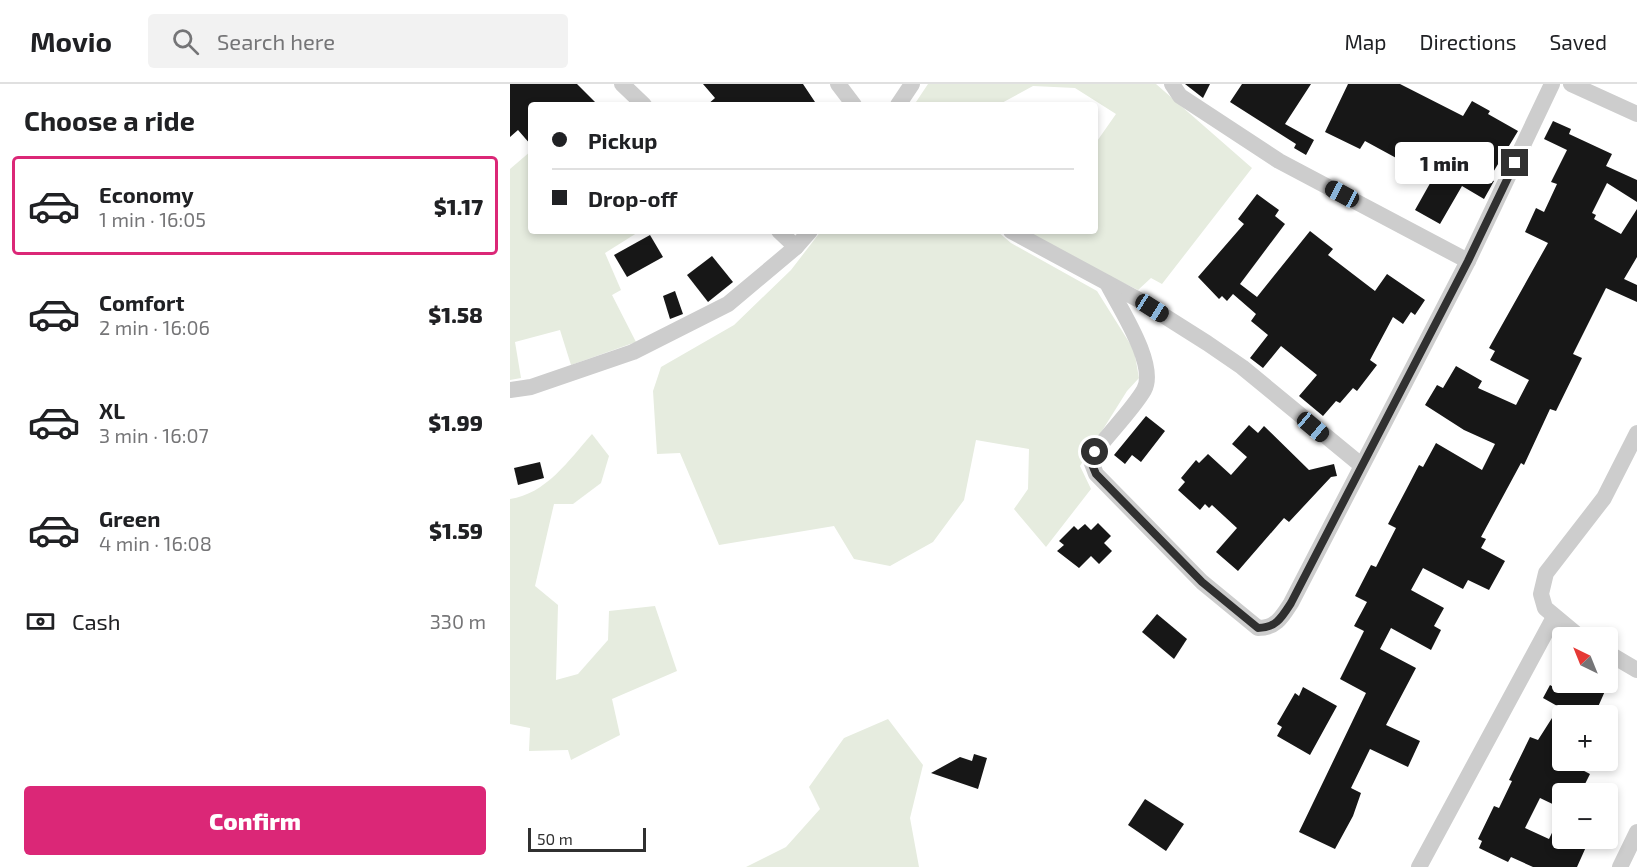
<!DOCTYPE html>
<meta charset="utf-8">
<style>
:root{--surface:#fff;--page:#f2f2f2;--text:#202124;--muted:#757577;--line:#e0e0e0;--accent:#db2777}
body{margin:0;font-family:"Exo 2",sans-serif;background:var(--page);color:var(--text);height:100vh;display:flex;flex-direction:column;font-size:22px;white-space:nowrap}
*{box-sizing:border-box;margin:0}
p{font-size:20px;color:var(--muted)}
.icon{flex:none;width:33px;height:33px;fill:none;stroke:currentColor;stroke-width:2;stroke-linecap:round;stroke-linejoin:round}
.map{position:relative;flex:1;overflow:hidden}
.side{display:flex;flex-direction:column;background:var(--surface);width:510px}
.side>*{flex:none}
.hud{position:absolute;left:18px;top:18px;width:570px;height:132px;border-radius:6px;box-shadow:0 3px 9px #0003;display:grid;align-content:center;height:132px;padding:0 24px;background:var(--surface)}
.needle{width:39px;rotate:317deg}
.tools{position:absolute;left:1042px;top:543px;display:grid;gap:12px}
.tools a{display:grid;place-items:center;width:66px;height:66px;border-radius:6px;background:var(--surface);box-shadow:0 3px 9px #0003;font-size:30px}
.scale{position:absolute;left:18px;bottom:15px;width:118px;box-sizing:border-box;padding-left:6px;border:3px solid #303030;border-top:0;font-size:16px;line-height:21px;white-space:nowrap;color:#303030;-webkit-text-stroke:4px #fff;paint-order:stroke}
.end{position:absolute;width:27px;height:27px;margin:-14px;border:8px solid #303030;background:#fff;box-shadow:0 0 0 3px #fff}
.from{border-radius:50%}
.bubble{position:absolute;height:42px;border-radius:6px;background:var(--surface);box-shadow:0 3px 9px #0003;font-size:20px;font-weight:800;line-height:42px;text-align:center}
.car{position:absolute;width:18px;height:36px;margin:-18px -9px;border-radius:8px;box-shadow:0 0 4px 2px #0007;background:linear-gradient(#222 24%,#8ab4d8 0 40%,#222 0 76%,#8ab4d8 0 86%,#222 0)}
.hud b{display:flex;align-items:center;gap:21px;height:57px;font-size:22px}
.hud b+b{border-top:2px solid var(--line)}
.hud i{width:15px;height:15px;background:var(--text)}
ul{padding:0;list-style:none}
li{display:flex;align-items:center;gap:18px;height:99px;margin:0 12px 9px;padding:0 12px;border:3px solid transparent;border-radius:6px}
li div{flex:1}
li b{display:block;font-size:22px}
li em{font-style:normal;font-weight:800}
li.current{border-color:var(--accent)}
li>.icon{width:54px;height:54px;stroke-width:1.5}
h2{padding:0 24px;font-size:27px;line-height:72px}
.pay{display:flex;align-items:center;gap:15px;height:66px;padding:0 24px;font-size:22px}
.pay p{margin-inline-start:auto}
.action{display:flex;gap:12px;margin-top:auto;padding:12px 24px}
.action a{flex:1;height:69px;border-radius:6px;background:var(--accent);color:#fff;font-size:24px;font-weight:800;line-height:69px;text-align:center}
header{display:flex;align-items:center;gap:36px;box-sizing:border-box;height:84px;padding:0 30px;background:var(--surface);border-bottom:2px solid var(--line)}
header strong{font-size:28px}
nav{display:flex;gap:33px;margin-inline-start:auto;font-size:21px}
.search{width:420px;height:54px;background:var(--page);display:flex;align-items:center;gap:15px;box-sizing:border-box;padding:0 21px;border-radius:6px;color:var(--muted);font-size:22px}
main{display:flex;flex:1;min-height:0}
.map>svg:first-child{display:block}
</style>
<header>
<strong>Movio</strong>
<div class="search"><svg class="icon" aria-label="search" viewBox="0 0 24 24"><circle cx="10" cy="10" r="6"/><path d="M15 15l6 6"/></svg>Search here</div>
<nav><a>Map</a><a>Directions</a><a>Saved</a></nav>
</header>
<main>
<section class="side">
<h2>Choose a ride</h2>
<ul>
<li class="current"><svg class="icon" aria-label="car" viewBox="0 0 24 24"><path d="M5 17H2v-5l4-1 3-4h7l3 4 3 1v5h-3M9 17h6M6 11h13"/><circle cx="7" cy="17" r="2"/><circle cx="17" cy="17" r="2"/></svg><div><b>Economy</b><p>1 min · 16:05</p></div><em>$1.17</em></li>
<li><svg class="icon" aria-label="car" viewBox="0 0 24 24"><path d="M5 17H2v-5l4-1 3-4h7l3 4 3 1v5h-3M9 17h6M6 11h13"/><circle cx="7" cy="17" r="2"/><circle cx="17" cy="17" r="2"/></svg><div><b>Comfort</b><p>2 min · 16:06</p></div><em>$1.58</em></li>
<li><svg class="icon" aria-label="car" viewBox="0 0 24 24"><path d="M5 17H2v-5l4-1 3-4h7l3 4 3 1v5h-3M9 17h6M6 11h13"/><circle cx="7" cy="17" r="2"/><circle cx="17" cy="17" r="2"/></svg><div><b>XL</b><p>3 min · 16:07</p></div><em>$1.99</em></li>
<li><svg class="icon" aria-label="car" viewBox="0 0 24 24"><path d="M5 17H2v-5l4-1 3-4h7l3 4 3 1v5h-3M9 17h6M6 11h13"/><circle cx="7" cy="17" r="2"/><circle cx="17" cy="17" r="2"/></svg><div><b>Green</b><p>4 min · 16:08</p></div><em>$1.59</em></li>
</ul>
<div class="pay"><svg class="icon" aria-label="cash" viewBox="0 0 24 24"><path d="M3 7h18v10H3z"/><circle cx="12" cy="12" r="2"/></svg>Cash<p>330 m</p></div>
<div class="action"><a>Confirm</a></div>
</section>
<div class="map">
<svg width="1127" height="783" viewBox="0 0 1127 783">
<rect width="100%" height="100%" fill="#fff"/>
<g fill="#e6ecdf">
<path d="M418,0H646L742,84L652,200L641,194L628,206L519,153L524,147H585V60L606,30L565,4L523,2L488,21H404Z"/>
<path d="M21,67V147H130L95,169L111,206L102,211L126,258L61,281L50,246L5,258L11,294L0,296V85Z"/>
<path d="M311,147H487L501,159L587,207L624,266L629,294L617,307L570,382L581,405L536,463L504,425L518,405L519,365L466,356L454,416L423,458L380,482L344,475L324,442L209,461L170,369L147,370L143,307L151,283L224,241L281,186Z"/>
<path d="M82,350L99,372L91,399L63,420H44L25,502L48,521L46,596L68,590L98,556L99,527L145,522L167,587L102,615L110,651L61,676L58,666L19,667L20,644L0,640V415C36,410 59,376 82,350Z"/>
<path d="M378,635L413,681L400,734L409,783H236L276,763L310,725L299,703L334,654Z"/>
</g>
<g fill="#171717">
<path d="M0,0H67L88,21H21V61L8,46L0,53Z"/>
<path d="M193,0H293L307,21H197L205,14Z"/>
<path d="M675,0H700L693,14Z"/>
<path d="M732,0H801L775,40L804,56L796,71L784,64L786,60L720,18Z"/>
<path d="M838,0H890L953,32L962,17L980,27L978,30L1008,47L979,95L984,97L974,115L952,102L930,140L905,126L923,94L855,57L850,65L815,48Z"/>
<path d="M1043,37L1061,45L1059,50L1102,70L1096,82L1127,96V118L1097,99L1082,129L1086,131L1084,135L1111,150L1127,125V173L1114,195L1127,201V218L1096,204L1063,270L1072,274L1046,327L1040,325L1014,381L1011,379L971,453L976,455L971,464L995,477L979,506L958,496L953,505L913,484L901,506L934,524L924,542L931,546L921,566L881,544L870,565L906,584L876,641L910,657L898,683L860,665L841,704L851,709L843,732L825,765L789,748L856,609L830,595L854,547L844,542L857,518L845,512L861,481L866,483L886,444L878,440L896,406L909,381L913,383L926,359L972,386L985,360L954,346L915,321L927,301L933,304L946,282L972,297L968,304L1006,321L1019,296L980,276L985,267L979,264L1038,159L1015,148L1026,124L1034,128L1047,100L1041,98L1057,66L1034,55Z"/>
<path d="M747,110L769,126L765,132L775,140L730,200L747,213L800,147L823,165L818,171L865,207L877,190L915,216L905,231L901,228L893,240L883,233L860,276L867,281L847,307L843,304L830,319L826,317L813,332L789,312L807,291L771,262L753,284L740,274L758,251L741,237L746,230L723,210L717,217L712,212L709,215L688,193L734,140L728,135Z"/>
<path d="M140,151L153,173L117,193L104,171Z"/>
<path d="M202,172L223,198L198,218L177,191Z"/>
<path d="M165,207L173,230L160,235L153,212Z"/>
<path d="M636,332L655,347L631,378L622,371L615,380L604,371Z"/>
<path d="M739,341L748,349L754,342L799,386L824,380L827,392L821,393L779,438L774,434L728,487L706,468L727,444L702,421L699,424L695,420L690,426L668,406L675,398L671,394L686,376L689,379L698,370L721,391L737,373L722,360Z"/>
<path d="M30,378L34,394L8,401L4,384Z"/>
<path d="M588,439L601,452L594,459L602,467L589,480L581,472L569,484L547,467L554,461L549,457L564,442L568,446L575,440L581,446Z"/>
<path d="M647,530L677,555L664,575L632,548Z"/>
<path d="M1048,598H1099L1084,632H1053V676L1080,690L1070,710H1053V725L1030,714L1015,744L1039,755L1053,726V754H1080L1067,783H1023L1001,773L998,778L969,764L972,757L968,755L984,722L989,724L1002,697L999,696L1020,653L1028,656L1049,623L1033,614L1040,601L1045,604Z"/>
<path d="M793,603L827,622L800,671L767,652L772,643L767,640L785,609L789,612Z"/>
<path d="M464,670L477,674L468,705L421,689L450,673L462,677Z"/>
<path d="M635,715L674,740L656,767L618,741Z"/>
</g>
<g fill="none" stroke-linecap="round" stroke-linejoin="round">
<g stroke="#cdcdcd" stroke-width="16">
<path d="M112,0L134,21"/>
<path d="M328,0L344,21"/>
<path d="M662,0L670,12L769,77L958,177"/>
<path d="M1061,0L1127,30"/>
<path d="M388,21L402,0"/>
<path d="M269,147L286,163"/>
<path d="M501,147L629,216L697,259L732,283L851,381"/>
<path d="M597,199C609,223 648,281 634,306C623,325 599,349 585,368L581,377L586,390L692,498L748,544C766,544 772,533 781,519L958,177L1042,0"/>
<path d="M0,306L21,303L123,268L218,220L286,163L300,147"/>
<path d="M1071,554L1035,524L1031,510L1036,489L1094,414L1127,349"/>
<path d="M1098,569L1127,586"/>
<path d="M909,783L1044,533"/>
<path d="M1110,783L1127,748"/>
</g>
</g>
<g fill="none" stroke-linecap="round" stroke-linejoin="round">
<path stroke="#303030" stroke-width="8" d="M585,368L581,378L586,390L692,498L748,544C766,544 772,533 781,519L958,177L1005,79"/>
</g>
</svg>
<div class="tools">
<a><svg class="needle" viewBox="-14 -14 28 28"><path d="M0-13l5 13h-10z" fill="#e53935"/><path d="M0 13l5-13h-10z" fill="#757577"/></svg></a>
<a>+</a>
<a>−</a>
</div>
<div class="scale">50 m</div>
<i class="end from" style="left:585px;top:368px"></i>
<i class="end" style="left:1005px;top:79px"></i>
<div class="bubble" style="left:885px;top:58px;width:99px">1 min</div>
<i class="car" style="left:832px;top:110px;rotate:298deg"></i>
<i class="car" style="left:642px;top:224px;rotate:122deg"></i>
<i class="car" style="left:803px;top:343px;rotate:130deg"></i>
<div class="hud">
<b><i class="from"></i>Pickup</b>
<b><i></i>Drop-off</b>
</div>
</div>
</main>
